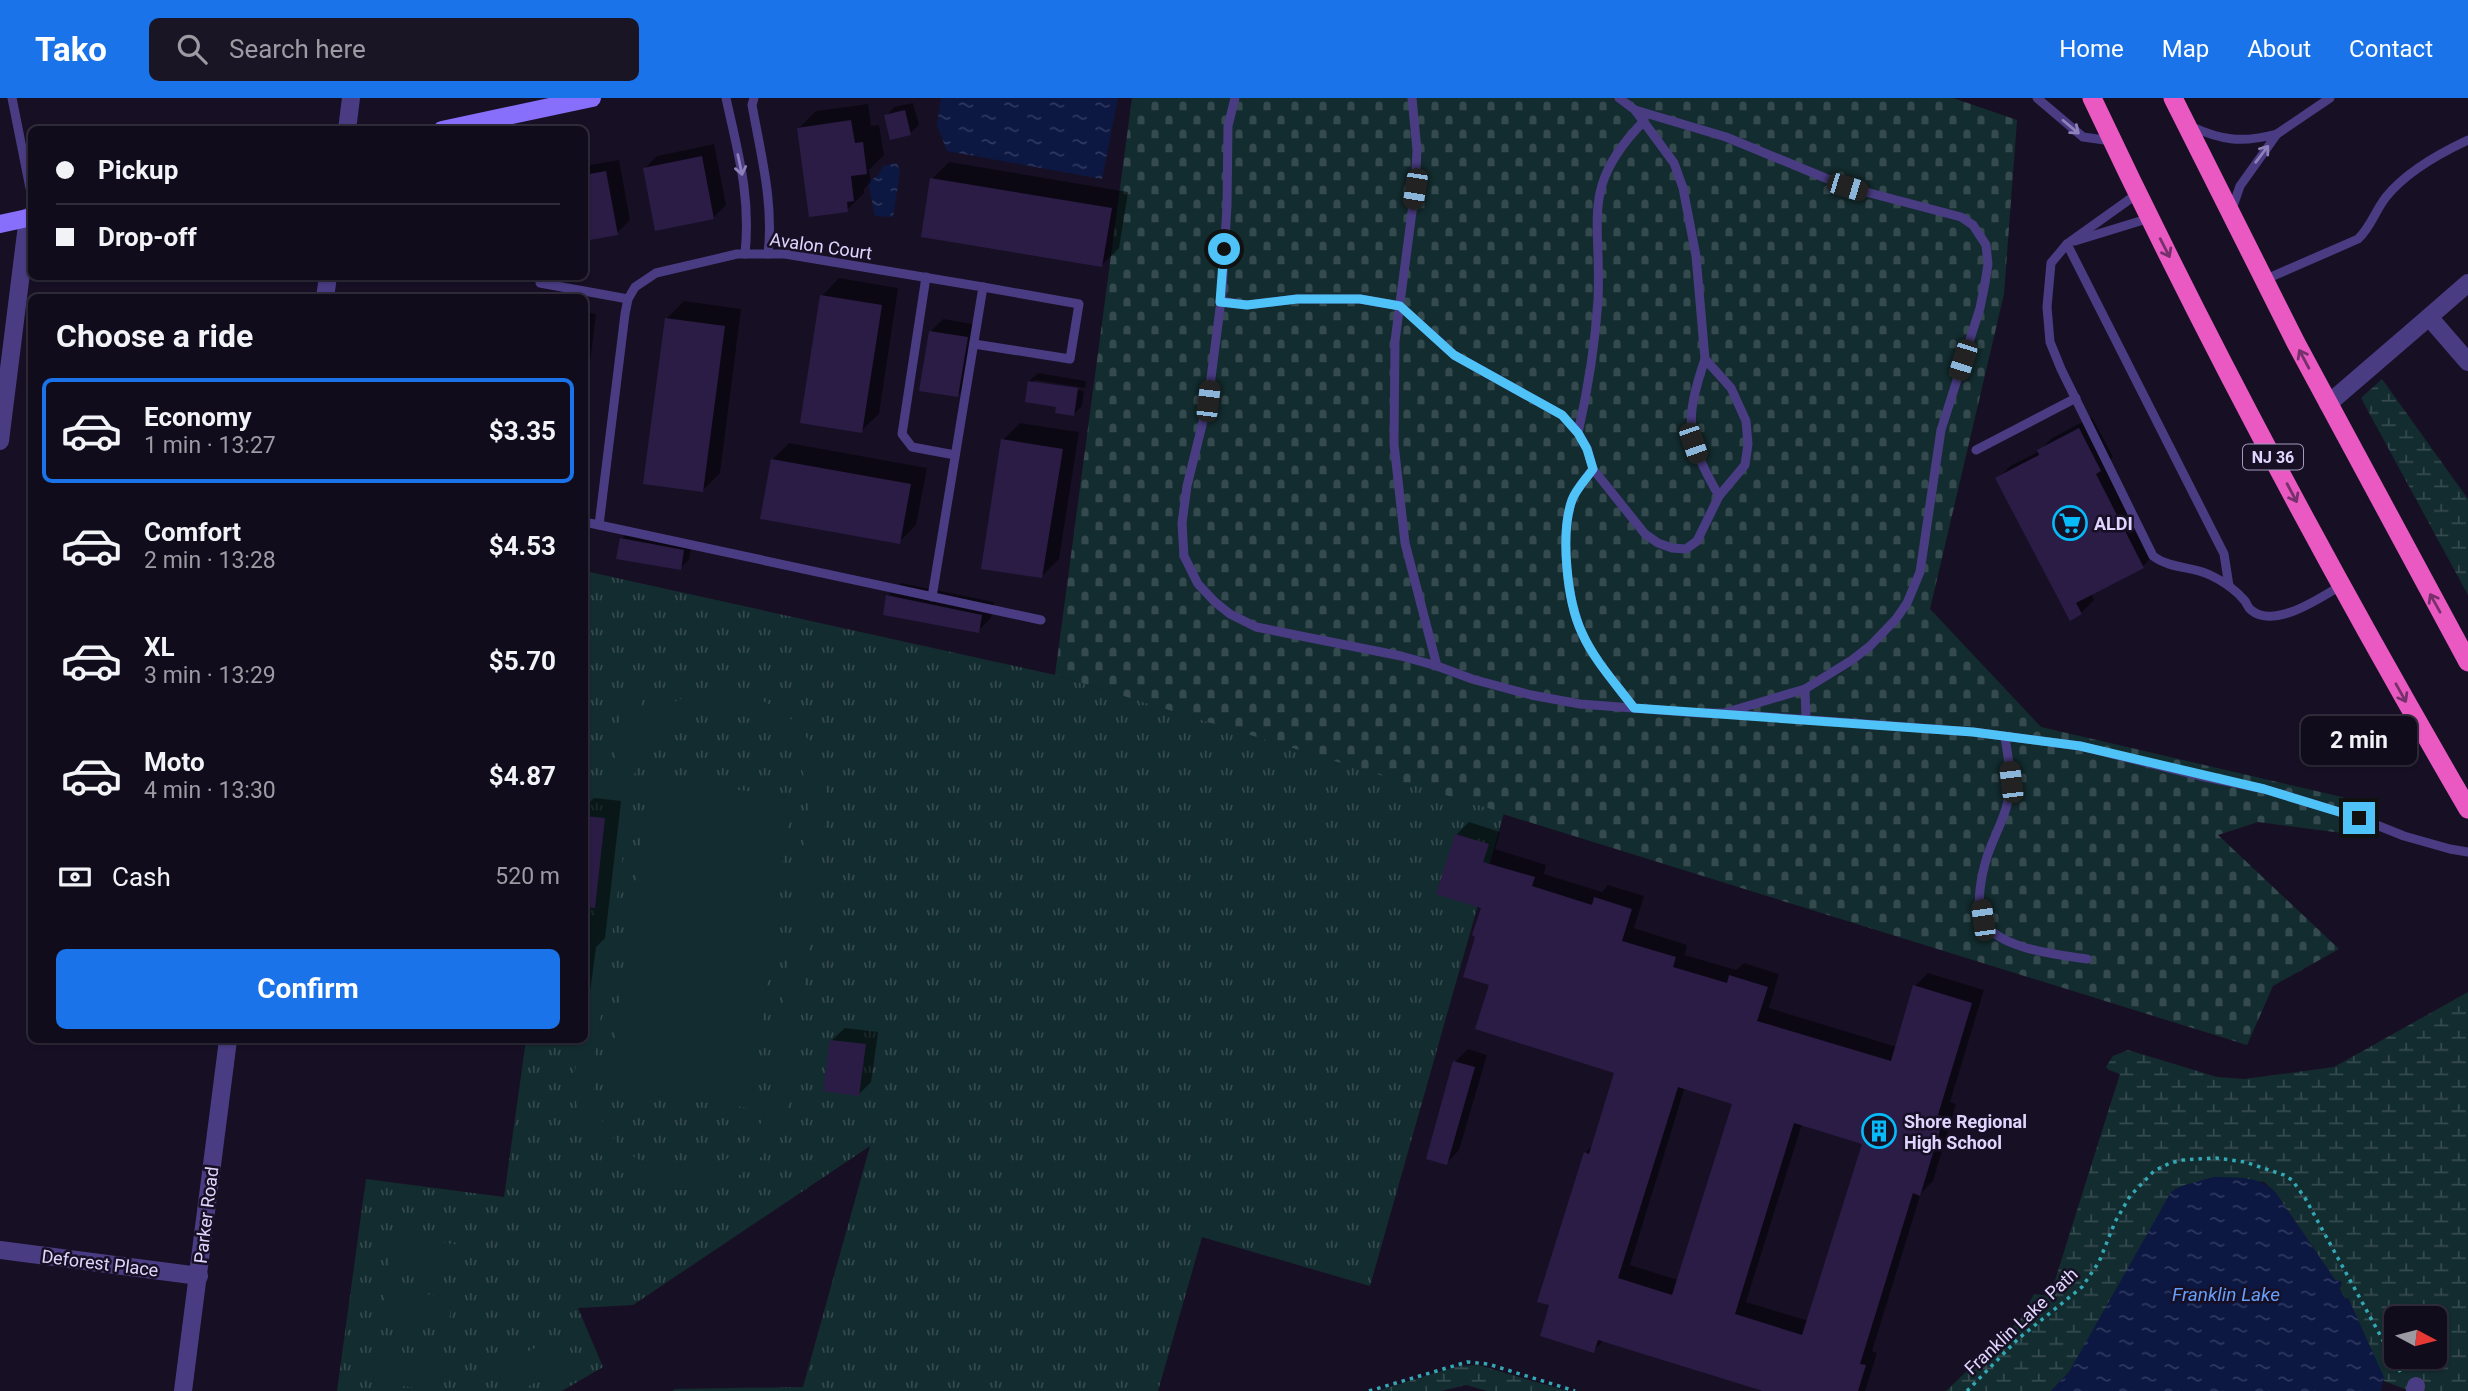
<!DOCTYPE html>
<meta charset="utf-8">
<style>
:root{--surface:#110c1c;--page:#1a1525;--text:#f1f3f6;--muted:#9c9ba3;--line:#302c3b;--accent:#1a73e8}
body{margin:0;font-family:Roboto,sans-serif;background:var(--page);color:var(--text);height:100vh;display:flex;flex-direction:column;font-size:26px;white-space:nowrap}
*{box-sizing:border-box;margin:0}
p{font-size:23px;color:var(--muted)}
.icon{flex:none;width:38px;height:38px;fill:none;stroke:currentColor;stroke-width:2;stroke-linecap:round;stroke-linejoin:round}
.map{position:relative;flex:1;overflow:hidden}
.panel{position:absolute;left:28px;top:196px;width:560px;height:749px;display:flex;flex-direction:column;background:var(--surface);border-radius:10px;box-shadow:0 2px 5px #0004,0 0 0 2px var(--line)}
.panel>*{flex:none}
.hud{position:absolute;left:28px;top:28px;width:560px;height:154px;border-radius:10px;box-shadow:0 2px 5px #0004,0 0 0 2px var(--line);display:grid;align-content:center;height:154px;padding:0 28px;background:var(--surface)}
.needle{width:46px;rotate:97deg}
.tools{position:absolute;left:2384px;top:1208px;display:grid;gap:14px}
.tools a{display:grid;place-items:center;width:63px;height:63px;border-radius:10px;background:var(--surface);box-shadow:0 2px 5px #0004,0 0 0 2px var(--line);font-size:35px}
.end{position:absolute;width:32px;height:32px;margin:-16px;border:9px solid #4fc3f7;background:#111;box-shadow:0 0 0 4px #111}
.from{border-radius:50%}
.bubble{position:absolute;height:49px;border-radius:10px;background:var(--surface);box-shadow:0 2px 5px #0004,0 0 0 2px var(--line);font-size:23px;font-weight:700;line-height:49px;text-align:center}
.car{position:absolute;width:21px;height:42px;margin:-21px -10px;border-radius:9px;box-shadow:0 0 5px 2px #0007;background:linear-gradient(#222 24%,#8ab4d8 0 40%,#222 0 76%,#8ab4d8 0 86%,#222 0)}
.hud b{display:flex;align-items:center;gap:24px;height:66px;font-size:26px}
.hud b+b{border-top:2px solid var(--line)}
.hud i{width:18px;height:18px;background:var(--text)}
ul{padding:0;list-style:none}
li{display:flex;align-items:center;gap:21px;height:105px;margin:0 14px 10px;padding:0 14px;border:4px solid transparent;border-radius:10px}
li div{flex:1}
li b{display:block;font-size:26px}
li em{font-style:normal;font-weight:700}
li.selected{border-color:var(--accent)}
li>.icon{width:63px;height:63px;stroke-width:1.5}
h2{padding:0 28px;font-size:32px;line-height:84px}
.pay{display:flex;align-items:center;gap:18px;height:77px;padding:0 28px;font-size:26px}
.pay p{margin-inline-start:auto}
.primary-button{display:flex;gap:14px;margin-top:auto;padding:14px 28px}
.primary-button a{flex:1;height:80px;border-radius:10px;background:var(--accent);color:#fff;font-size:28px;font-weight:700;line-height:80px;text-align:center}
header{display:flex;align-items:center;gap:42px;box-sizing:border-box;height:98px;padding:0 35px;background:var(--accent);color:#fff}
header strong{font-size:33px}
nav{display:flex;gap:38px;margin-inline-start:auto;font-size:24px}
.search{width:490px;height:63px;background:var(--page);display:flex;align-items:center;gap:18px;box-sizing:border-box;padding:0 24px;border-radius:10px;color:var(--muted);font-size:26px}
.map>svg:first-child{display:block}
</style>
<header>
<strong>Tako</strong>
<div class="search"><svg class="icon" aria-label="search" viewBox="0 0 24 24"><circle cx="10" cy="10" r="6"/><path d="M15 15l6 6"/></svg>Search here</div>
<nav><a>Home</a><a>Map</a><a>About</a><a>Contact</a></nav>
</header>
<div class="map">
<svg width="2468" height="1293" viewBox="0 0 2468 1293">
<defs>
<pattern id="wetland-marsh" width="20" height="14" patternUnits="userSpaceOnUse" patternTransform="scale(1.75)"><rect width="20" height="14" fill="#132c2f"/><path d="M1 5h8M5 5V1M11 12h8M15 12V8" fill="none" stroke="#354a4e"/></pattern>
<pattern id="cemetery-stones" width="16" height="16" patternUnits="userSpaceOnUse" patternTransform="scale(1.75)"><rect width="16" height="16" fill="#132c2f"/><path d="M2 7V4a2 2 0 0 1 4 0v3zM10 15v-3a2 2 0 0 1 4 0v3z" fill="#354a4e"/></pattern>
<pattern id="park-tufts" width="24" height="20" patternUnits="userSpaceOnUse" patternTransform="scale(1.75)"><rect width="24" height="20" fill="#132c2f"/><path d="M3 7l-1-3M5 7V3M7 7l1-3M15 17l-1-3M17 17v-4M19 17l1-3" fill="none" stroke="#354a4e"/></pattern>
<pattern id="water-ripples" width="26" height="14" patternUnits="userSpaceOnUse" patternTransform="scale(1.75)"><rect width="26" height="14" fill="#0c1742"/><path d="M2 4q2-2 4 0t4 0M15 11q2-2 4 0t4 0" fill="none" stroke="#2f385e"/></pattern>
</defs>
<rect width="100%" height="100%" fill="#171025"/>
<g fill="url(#wetland-marsh)" fill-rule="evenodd">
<path d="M2382,281L2468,401V497L2361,300Z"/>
<path d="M2468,894V1293H2410L2384,1283L2348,1200L2345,1201L2335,1182L2276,1095L2264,1084L2214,1079L2175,1091L2069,1274L2051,1293H1946L2020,1222L2034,1196L2050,1198L2120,976L2109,972L2106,969L2113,958L2128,952L2217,979L2244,981L2334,969ZM2396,1220H2434V1258H2396Z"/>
<path d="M1478,1267L1567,1293H1487L1466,1287L1441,1293H1377L1458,1268Z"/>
</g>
<path fill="url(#cemetery-stones)" d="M1132,0H1953L2017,22L2004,196L1930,511L2041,629L2372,706L2358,737L2258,724L2218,737L2339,851L2273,888L2247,947L1055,577Z"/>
<path fill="url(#park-tufts)" d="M585,473L1055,577L1504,715L1370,1188L1202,1139L1158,1293H672L675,1291L803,1289L870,1048L633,1207L578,1210L603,1269L562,1293H337L366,1081L504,1099L526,942H584Z"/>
<g fill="#132c2f" fill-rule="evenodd">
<path d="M625,584L644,587L639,630C651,620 663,608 678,602C756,572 831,631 827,711L788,1007C781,1030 771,1050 753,1067C702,1112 612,1094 584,1031C571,1001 574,973 579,942H584L585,896ZM726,614C782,624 809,658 808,714L770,1001C742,1111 588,1088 593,974L634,677C651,633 680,616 726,614Z"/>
<path d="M650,680L791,699L750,1010L609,992Z"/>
<path d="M393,1138L460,1147L455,1178L389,1169Z"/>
<path d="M386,1190L452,1200L448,1231L382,1221Z"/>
<path d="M555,1240L569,1268L518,1293H506L495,1270Z"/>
<path d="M377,1253L443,1262L439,1293L373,1284Z"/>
</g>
<g fill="url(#water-ripples)">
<path d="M941,0H1118L1102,81L947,53L937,27Z"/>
<path d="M897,65L900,74L893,119L875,118L868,83L878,78L883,68Z"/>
<path d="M2214,1079C2237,1080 2259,1077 2276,1095L2335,1182L2341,1183L2342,1186L2339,1191L2345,1201L2348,1200L2384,1279L2381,1293H2051L2069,1274L2171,1094L2181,1088Z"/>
</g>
<g fill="#0007" fill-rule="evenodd">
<path d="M913,5L919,27L910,35L886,18L894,9Z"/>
<path d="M868,6L871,28L879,27L884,57L869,72L871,84L864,91V95L847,112L799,30L816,13Z"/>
<path d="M714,46L726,107L713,120L645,70L657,58Z"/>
<path d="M619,62L630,122L617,135L584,141V68Z"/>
<path d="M949,64L1128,94L1119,150L1102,167L932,81Z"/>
<path d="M839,180L898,190L879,316L861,333L822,198Z"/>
<path d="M684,203L741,211L720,375L703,392L667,220Z"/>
<path d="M584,214L596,216L589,272L584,276Z"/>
<path d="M943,221L979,227L970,285L957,298L930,234Z"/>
<path d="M1038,275L1086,283L1085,290L1034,282V285L1084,293L1082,308L1074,316L1058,307L1029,283Z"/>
<path d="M2092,319L2113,359L2108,363L2156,455L2143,468L2091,496L2094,502L2081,515L1998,381L2010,368L2038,354L2052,340Z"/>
<path d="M1020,325L1079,334L1059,461L1042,478L1003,342Z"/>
<path d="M789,345L927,370L916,427L899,444L772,362Z"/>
<path d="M630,433L692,445L689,462L680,470L621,441Z"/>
<path d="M901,485L994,504L991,520L978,533L888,498Z"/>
<path d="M594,700L621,703L605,840L596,849L587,917L584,920V710Z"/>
<path d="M1469,724L1500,734L1495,751L1546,767L1544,776L1602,794L1608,787L1644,798L1634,830L1687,847L1685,857L1736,872L1744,865L1779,876L1769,910L1897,949L1915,888L1928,875L1984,892L1950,1004L1956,1006L1933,1083L1921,1095L1872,1253L1877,1255L1865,1293H1769L1604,1242L1593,1253L1585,1055L1594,1046L1616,973L1491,886L1478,837L1483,809L1456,737ZM1685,989L1734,1005L1678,1182L1630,1167ZM1802,1026L1864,1045L1809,1223L1746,1204Z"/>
<path d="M845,930L878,934L871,984L859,996L832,942Z"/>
<path d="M1468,951L1487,957L1459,1052L1447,1065L1455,964Z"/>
</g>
<g fill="#2b1c46" fill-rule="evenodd">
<path d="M905,12L911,37L890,42L884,17Z"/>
<path d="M851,22L855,45L863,44L867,76L851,78L854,103L847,104L848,114L809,119L797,30Z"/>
<path d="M702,58L714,121L655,133L643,70Z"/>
<path d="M606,73L618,137L584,143V77Z"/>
<path d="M930,80L1112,110L1102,169L921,139Z"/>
<path d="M820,197L882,207L862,335L800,325Z"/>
<path d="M665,220L725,228L703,394L643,386Z"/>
<path d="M929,233L968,239L958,299L919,293Z"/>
<path d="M1028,283L1078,290L1074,318L1055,315L1056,309L1025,304Z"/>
<path d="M2079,330L2101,373L2096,376L2144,470L2076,505L2082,516L2070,523L1995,380L2039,357L2037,352Z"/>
<path d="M1001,341L1063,351L1042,480L981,471Z"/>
<path d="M771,361L911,386L900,446L760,421Z"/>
<path d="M620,440L684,452L681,472L616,461Z"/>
<path d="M886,497L982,517L979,535L883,517Z"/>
<path d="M584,718L605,720L595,810L584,809Z"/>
<path d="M1455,736L1489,746L1483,764L1535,779L1532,788L1592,807L1594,799L1632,811L1622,843L1676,859L1673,869L1727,885L1729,877L1768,889L1757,923L1891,963L1913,887L1972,905L1938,1017L1944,1019L1920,1098L1913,1095L1860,1266L1866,1267L1858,1293H1763L1598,1242L1594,1255L1540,1238L1549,1207L1537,1204L1584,1054L1589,1056L1614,975L1475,931L1489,887L1463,879L1475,839L1472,837L1481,810L1436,796ZM1678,989L1732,1006L1672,1197L1618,1180ZM1794,1025L1862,1046L1802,1237L1735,1216Z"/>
<path d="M830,942L866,946L859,998L823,993Z"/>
<path d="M1453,963L1475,969L1447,1067L1426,1061Z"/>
</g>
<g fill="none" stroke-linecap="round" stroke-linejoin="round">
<g stroke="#33a8b4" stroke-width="3.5" stroke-dasharray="3.5 5" stroke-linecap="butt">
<path d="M1369,1293L1467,1264L1488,1266L1575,1293"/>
<path d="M1967,1293L2018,1241L2082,1189L2099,1164L2115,1124L2130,1098L2154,1073L2170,1065L2183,1062L2216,1060L2245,1064L2284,1077L2292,1082L2305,1100L2402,1277"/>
</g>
<g stroke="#4a3c83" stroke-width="9">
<path d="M12,0L32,100"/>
<path d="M726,0C738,55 751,98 745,156"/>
<path d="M754,0L752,7C761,57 774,106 768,156"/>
<path d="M1235,0L1228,28L1227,107L1222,195L1208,303L1187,388L1182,425L1184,458L1198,486L1215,504L1230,516L1256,529L1401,558L1437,568"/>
<path d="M1412,0L1417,52L1415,91L1395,243L1394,346L1405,445L1437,568L1472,581L1531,597L1580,606L1698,615H1724L1805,591L1852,562L1870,548L1896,521L1907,505L1920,474L1941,332L1980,210L1985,185L1988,166L1986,147L1973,127L1961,119L1847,89L1726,39L1635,12"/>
<path d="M2037,0L2083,39L2112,43"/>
<path d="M2190,28C2223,43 2242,45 2277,36L2240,88L2232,111"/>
<path d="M2277,36L2330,0"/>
<path d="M2137,96L2067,146L2051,165L2047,209L2050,244L2061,271L2153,458C2170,471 2192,468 2210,477C2223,483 2235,491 2245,503C2247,506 2248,510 2251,512C2275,532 2321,499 2342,487"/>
<path d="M2075,143L2150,120"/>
<path d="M2067,146L2224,456L2229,488"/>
<path d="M926,179L902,336L912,349L955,357"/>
<path d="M2264,182L2358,141C2371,129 2375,113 2386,99C2406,74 2440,55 2468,42"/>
<path d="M540,185L628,201"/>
<path d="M1220,203L1247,207L1297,201H1360L1400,208L1454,257L1562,317L1578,335L1587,350L1593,371L1645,436L1658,445L1672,450L1686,451L1697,443L1719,398L1745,367L1748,346L1746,323L1731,290L1705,261L1696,158L1683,90L1674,65L1635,12L1619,0"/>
<path d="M974,246L1070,261L1079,206L983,189"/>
<path d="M1705,261C1684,324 1686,340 1719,398"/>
<path d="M1578,335C1588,291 1595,248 1598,202C1602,121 1579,89 1644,23"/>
<path d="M1976,352L2076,300"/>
<path d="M1593,371C1586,381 1576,391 1572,402C1560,436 1567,502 1582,535C1594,562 1616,586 1634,610"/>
<path d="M584,424L599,427"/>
<path d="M932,499L983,189L785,156H737L656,175L635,189L628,201L625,216L599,427L1041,522"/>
<path d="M1805,591L1806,621"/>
<path d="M1730,616L1973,634L2080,648L2200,678L2264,691L2359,720L2404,738L2450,751L2468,754"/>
<path d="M2005,639C2008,660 2013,682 2008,703C2004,722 1993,740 1987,759C1982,775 1975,806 1983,822C1997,851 2059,857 2087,861"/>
</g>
<g stroke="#4a3c83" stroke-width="18">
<path d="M2429,219L2468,185"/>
<path d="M2328,306L2429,219L2468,264"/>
<path d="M0,343L28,119"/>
<path d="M0,1152L199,1178"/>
<path d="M2415,1293L2416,1288"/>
</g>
<g stroke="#4a3c83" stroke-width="18">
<path d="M347,32L351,0"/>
<path d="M325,200L328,178"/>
<path d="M183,1293L228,942"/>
</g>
<g stroke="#886ffb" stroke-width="18">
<path d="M442,32L592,0"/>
<path d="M0,126L32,119"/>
</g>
<g stroke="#ea59c2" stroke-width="19">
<path d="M2092,0C2206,242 2333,479 2468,711"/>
<path d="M2173,0L2296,245L2468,564"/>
</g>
</g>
<defs><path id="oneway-shaft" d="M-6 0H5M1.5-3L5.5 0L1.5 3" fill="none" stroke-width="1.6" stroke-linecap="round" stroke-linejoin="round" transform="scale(1.75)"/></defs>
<g stroke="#8e81ba">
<use href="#oneway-shaft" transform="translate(2071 29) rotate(40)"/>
<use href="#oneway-shaft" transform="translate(2262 56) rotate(-53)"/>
<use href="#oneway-shaft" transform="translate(740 67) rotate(78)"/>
</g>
<g stroke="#76316c">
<use href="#oneway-shaft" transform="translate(2165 150) rotate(63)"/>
<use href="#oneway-shaft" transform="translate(2304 261) rotate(-118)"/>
<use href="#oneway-shaft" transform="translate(2292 395) rotate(62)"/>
<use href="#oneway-shaft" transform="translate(2435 505) rotate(-119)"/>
<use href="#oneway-shaft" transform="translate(2401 595) rotate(61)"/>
</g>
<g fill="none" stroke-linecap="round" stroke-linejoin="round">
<path stroke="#4fc3f7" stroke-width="9" d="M1224,151L1220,204L1247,207L1297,201H1360L1400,208L1454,257L1562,317L1578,335L1587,351L1593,371C1586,381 1576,391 1572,402C1560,436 1567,503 1582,535C1594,562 1616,586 1634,610L1973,634L2080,648L2264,691L2359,720"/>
</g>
<defs>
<g id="supermarket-ring" transform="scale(1.75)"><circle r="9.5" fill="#171025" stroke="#07baf8" stroke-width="1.5"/><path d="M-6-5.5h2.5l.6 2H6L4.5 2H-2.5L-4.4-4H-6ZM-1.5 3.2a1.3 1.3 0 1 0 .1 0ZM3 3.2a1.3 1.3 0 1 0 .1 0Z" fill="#07baf8"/></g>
<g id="building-ring" transform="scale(1.75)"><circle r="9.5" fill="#171025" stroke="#07baf8" stroke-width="1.5"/><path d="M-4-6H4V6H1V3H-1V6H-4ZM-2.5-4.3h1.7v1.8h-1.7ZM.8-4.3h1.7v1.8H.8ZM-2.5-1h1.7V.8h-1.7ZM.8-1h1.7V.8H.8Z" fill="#07baf8"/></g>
</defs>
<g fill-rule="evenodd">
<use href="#supermarket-ring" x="2070" y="425"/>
<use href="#building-ring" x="1879" y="1033"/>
</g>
<g text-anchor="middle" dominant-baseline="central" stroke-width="5" stroke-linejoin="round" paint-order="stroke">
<rect fill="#171025" stroke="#a49abd" stroke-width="2" x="2243" y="346.5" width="60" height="25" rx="5"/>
<g font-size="16" font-weight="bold" fill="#e0d5fe">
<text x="2273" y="359">NJ 36</text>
</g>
<g font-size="18" fill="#e0d5fe" stroke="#171025">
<text transform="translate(821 148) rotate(8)">Avalon Court</text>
<text transform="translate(206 1117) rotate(-83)">Parker Road</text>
<text transform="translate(100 1165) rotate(7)">Deforest Place</text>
<text transform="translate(2021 1223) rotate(-43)">Franklin Lake Path</text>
</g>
<g font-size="18" font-weight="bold" fill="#e0d5fe" stroke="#171025" text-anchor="start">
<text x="2094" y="425">ALDI</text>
<text x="1904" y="1023">Shore Regional<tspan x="1904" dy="21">High School</tspan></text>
</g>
<g font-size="19" font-style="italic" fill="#669ffb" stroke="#171025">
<text x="2226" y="1196">Franklin Lake</text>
</g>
</g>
</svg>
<div class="tools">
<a><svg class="needle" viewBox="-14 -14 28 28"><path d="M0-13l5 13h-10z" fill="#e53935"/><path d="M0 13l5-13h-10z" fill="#9c9ba3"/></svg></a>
</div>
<i class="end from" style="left:1224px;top:151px"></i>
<i class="end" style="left:2359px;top:720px"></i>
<div class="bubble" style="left:2301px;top:618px;width:116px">2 min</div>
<i class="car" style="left:1847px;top:89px;rotate:107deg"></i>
<i class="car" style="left:1415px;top:91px;rotate:189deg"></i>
<i class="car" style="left:1963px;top:262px;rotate:198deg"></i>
<i class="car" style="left:1208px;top:303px;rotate:7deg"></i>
<i class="car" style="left:1693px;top:345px;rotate:161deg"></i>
<i class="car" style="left:2011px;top:684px;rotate:353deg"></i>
<i class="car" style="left:1983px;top:822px;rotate:352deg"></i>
<div class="hud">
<b><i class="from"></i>Pickup</b>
<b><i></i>Drop-off</b>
</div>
<section class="panel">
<h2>Choose a ride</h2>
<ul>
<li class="selected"><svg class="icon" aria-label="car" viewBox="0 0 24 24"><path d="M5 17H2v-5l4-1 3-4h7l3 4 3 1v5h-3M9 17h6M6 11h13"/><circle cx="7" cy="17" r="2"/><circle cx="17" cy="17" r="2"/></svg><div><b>Economy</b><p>1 min · 13:27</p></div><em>$3.35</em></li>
<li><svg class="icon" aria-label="car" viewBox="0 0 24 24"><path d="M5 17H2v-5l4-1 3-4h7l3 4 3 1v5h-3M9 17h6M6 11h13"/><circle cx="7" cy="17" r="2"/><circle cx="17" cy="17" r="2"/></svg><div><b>Comfort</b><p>2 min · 13:28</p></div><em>$4.53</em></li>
<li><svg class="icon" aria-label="car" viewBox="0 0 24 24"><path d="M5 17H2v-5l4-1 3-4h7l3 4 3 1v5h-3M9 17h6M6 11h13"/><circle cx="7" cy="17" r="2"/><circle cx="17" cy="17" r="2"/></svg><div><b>XL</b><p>3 min · 13:29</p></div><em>$5.70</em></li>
<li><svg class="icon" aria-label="car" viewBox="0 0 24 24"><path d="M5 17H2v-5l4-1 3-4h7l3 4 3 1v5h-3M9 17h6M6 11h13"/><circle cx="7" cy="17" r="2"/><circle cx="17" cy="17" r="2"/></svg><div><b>Moto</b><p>4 min · 13:30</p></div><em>$4.87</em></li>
</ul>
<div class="pay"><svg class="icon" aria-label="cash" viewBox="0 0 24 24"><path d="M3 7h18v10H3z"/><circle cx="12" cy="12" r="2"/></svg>Cash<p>520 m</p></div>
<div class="primary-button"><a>Confirm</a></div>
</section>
</div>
